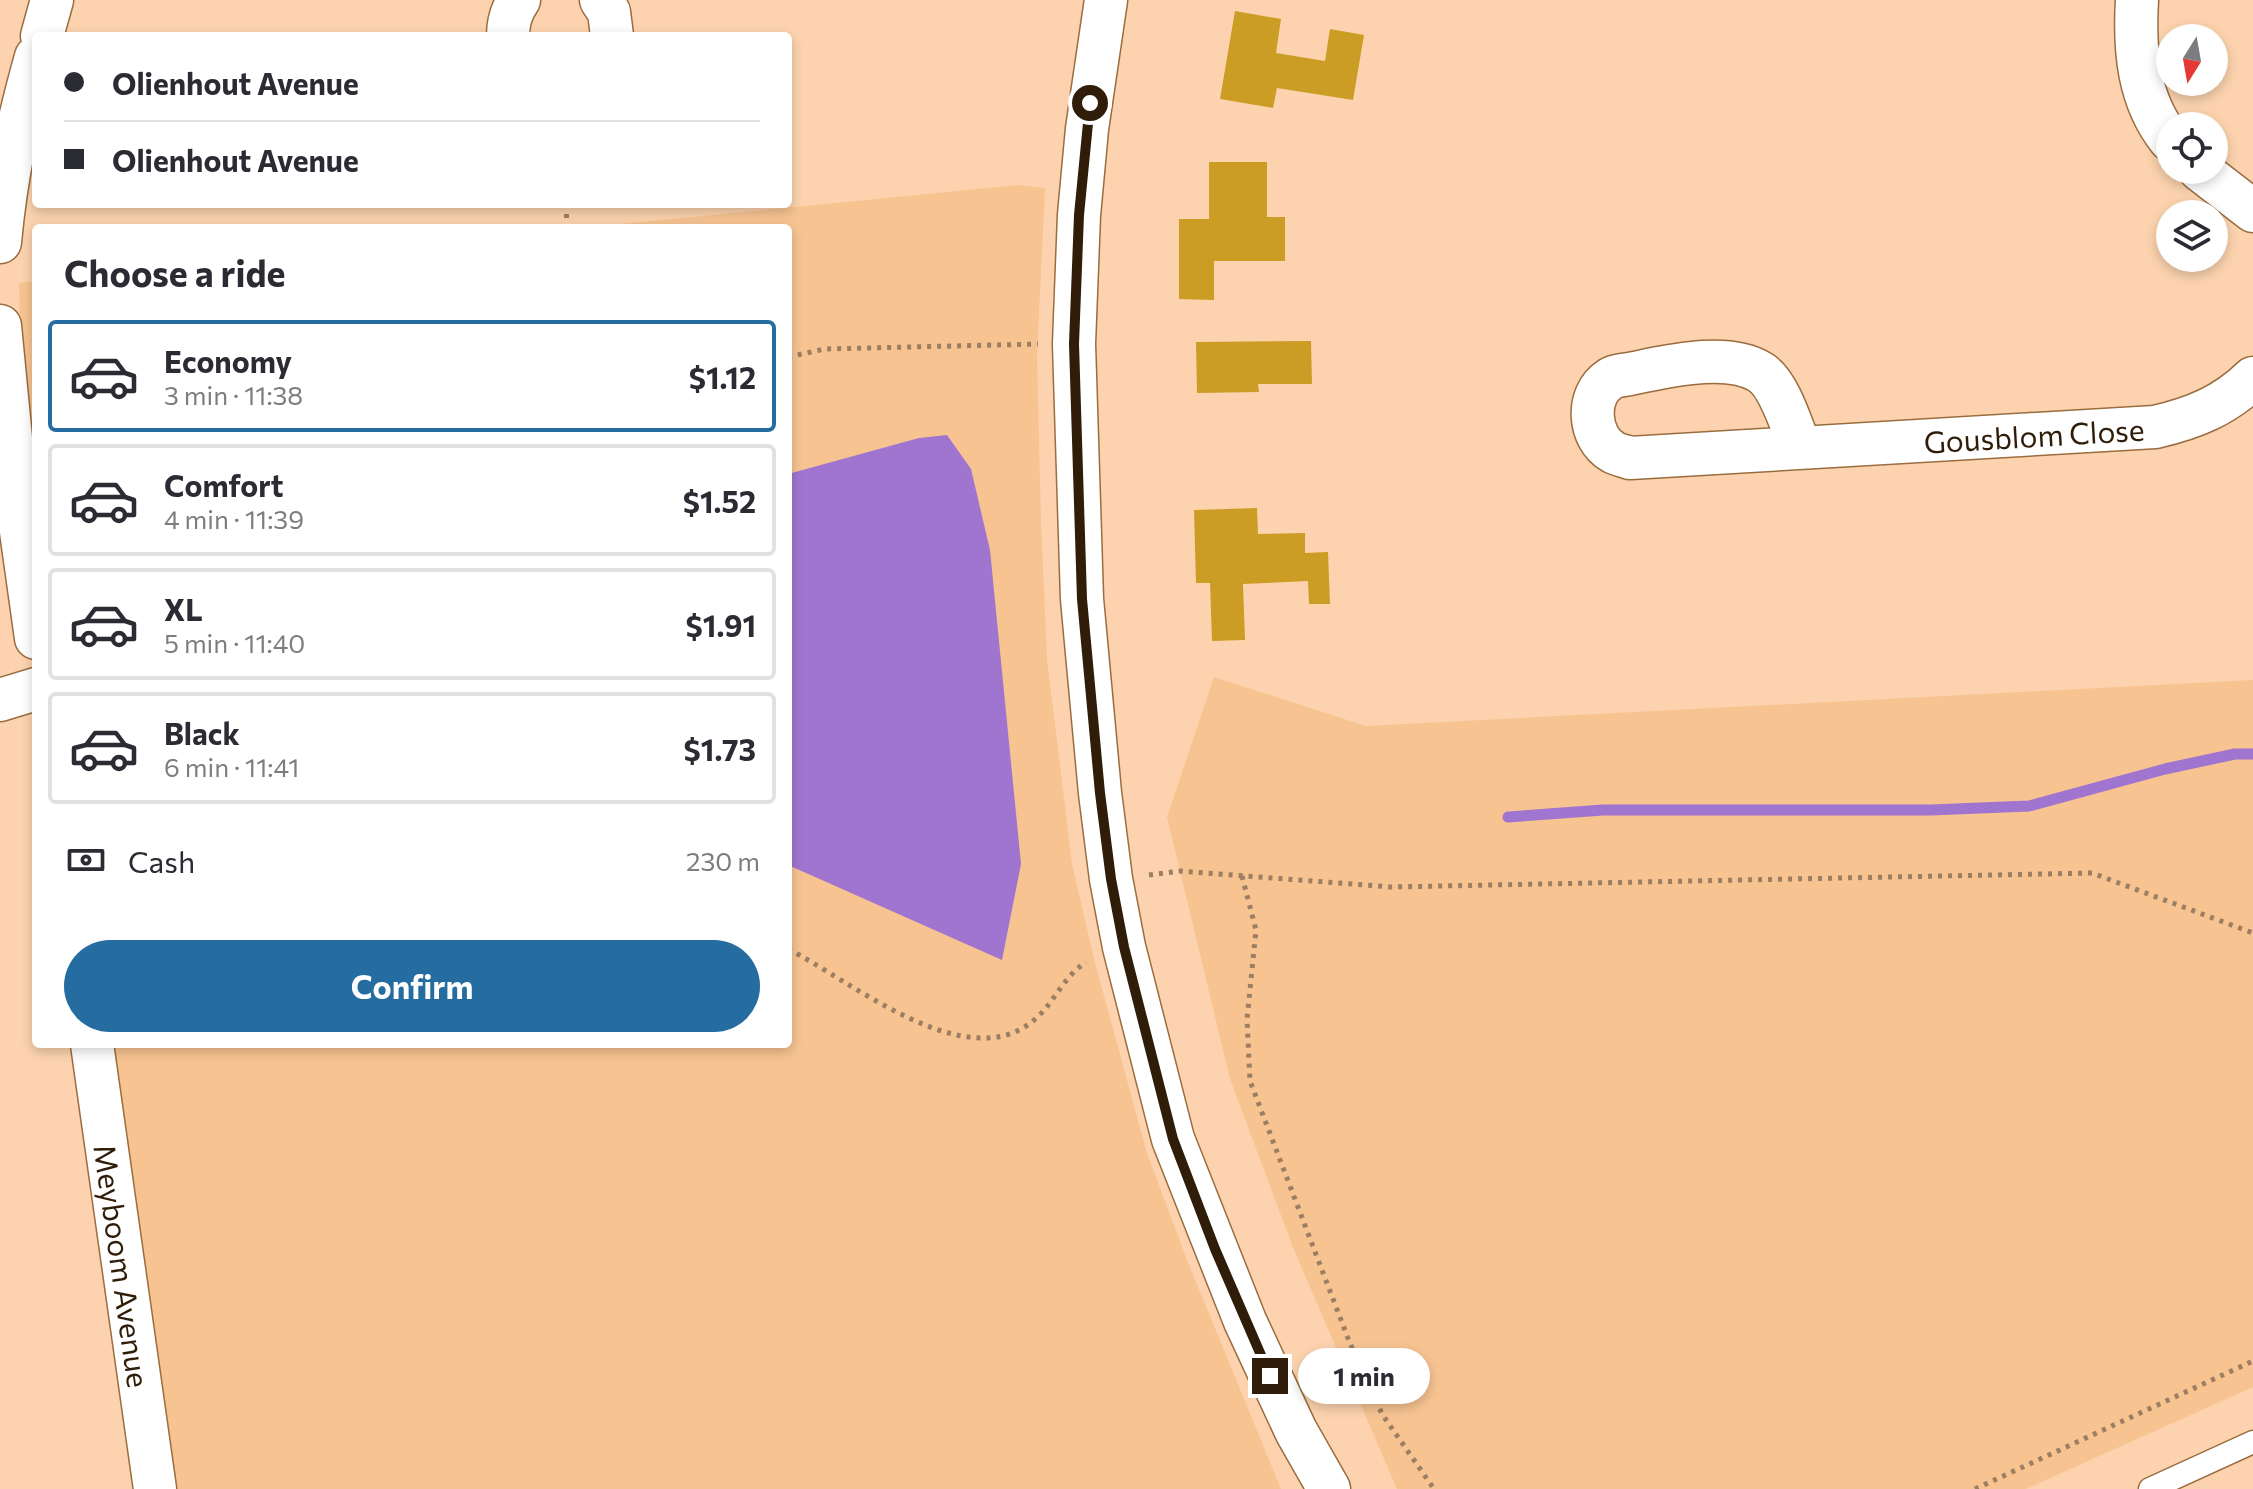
<!DOCTYPE html>
<meta charset="utf-8">
<style>
:root{--surface:#fff;--page:#f7f7f7;--text:#2b2b33;--muted:#7c7c81;--line:#e1e1e2;--accent:#256ca0}
body{margin:0;font-family:Commissioner,sans-serif;background:var(--page);color:var(--text);height:100vh;display:flex;flex-direction:column;font-size:30px;white-space:nowrap}
*{box-sizing:border-box;margin:0}
p{font-size:26px;color:var(--muted)}
.icon{flex:none;width:44px;height:44px;fill:none;stroke:currentColor;stroke-width:2;stroke-linecap:round;stroke-linejoin:round}
.map{position:relative;flex:1;overflow:hidden}
.details{position:absolute;left:32px;top:224px;width:760px;height:824px;display:flex;flex-direction:column;background:var(--surface);border-radius:8px;box-shadow:0 4px 12px #0003}
.details>*{flex:none}
.hud{position:absolute;left:32px;top:32px;width:760px;height:176px;border-radius:8px;box-shadow:0 4px 12px #0003;display:grid;align-content:center;height:176px;padding:0 32px;background:var(--surface)}
.needle{width:52px;rotate:191deg}
.buttons{position:absolute;left:2156px;top:24px;display:grid;gap:16px}
.buttons a{display:grid;place-items:center;width:72px;height:72px;border-radius:50%;background:var(--surface);box-shadow:0 4px 12px #0003;font-size:40px}
.end{position:absolute;width:36px;height:36px;margin:-18px;border:10px solid #2f1d0a;background:#fff;box-shadow:0 0 0 4px #fff}
.from{border-radius:50%}
.bubble{position:absolute;height:56px;border-radius:28px;background:var(--surface);box-shadow:0 4px 12px #0003;font-size:26px;font-weight:700;line-height:56px;text-align:center}
.hud b{display:flex;align-items:center;gap:28px;height:76px;font-size:30px}
.hud b+b{border-top:2px solid var(--line)}
.hud i{width:20px;height:20px;background:var(--text)}
ul{padding:0;list-style:none}
li{display:flex;align-items:center;gap:24px;height:112px;margin:0 16px 12px;padding:0 16px;border:4px solid var(--line);border-radius:8px}
li div{flex:1}
li b{display:block;font-size:30px}
li em{font-style:normal;font-weight:700}
li.on{border-color:var(--accent)}
li>.icon{width:72px;height:72px;stroke-width:1.5}
h2{padding:0 32px;font-size:36px;line-height:96px}
.pay{display:flex;align-items:center;gap:20px;height:88px;padding:0 32px;font-size:30px}
.pay p{margin-inline-start:auto}
.cta{display:flex;gap:16px;margin-top:auto;padding:16px 32px}
.cta a{flex:1;height:92px;border-radius:48px;background:var(--accent);color:#fff;font-size:32px;font-weight:700;line-height:92px;text-align:center}
.map>svg:first-child{display:block}
</style>
<div class="map">
<svg width="2253" height="1489" viewBox="0 0 2253 1489">
<rect width="100%" height="100%" fill="#fcd3ae"/>
<g fill="#f7c391">
<path d="M1018,185L1045,188L1037,355L1041,524L1047,659L1072,864L1095,963L1147,1153L1187,1260L1281,1489H167L111,1044H788V228H580Z"/>
<path d="M36,281V456L20,330L19,283Z"/>
<path d="M1214,677L1366,726L2253,680V1387L2026,1489H1397L1294,1250L1230,1079L1167,817Z"/>
</g>
<path fill="#a075d0" d="M947,435L971,469L990,550L1021,864L1002,960L788,865V474L919,438Z"/>
<g fill="none" stroke-linecap="round" stroke-linejoin="round">
<path stroke="#a075d0" stroke-width="11" d="M1508,817L1603,810H1931L2029,806L2165,769L2235,754H2253"/>
</g>
<g fill="#cc9d24">
<path d="M1235,11L1281,19L1276,53L1325,61L1330,29L1364,35L1353,100L1277,88L1273,108L1220,99Z"/>
<path d="M1209,162H1267V217H1285V261H1214V300L1179,299V219H1209Z"/>
<path d="M1311,341L1312,384H1258L1259,392L1197,393L1196,342Z"/>
<path d="M1257,508L1258,534L1305,533V553L1328,552L1330,604H1309L1308,581L1243,584L1245,640L1212,641L1210,583H1196L1194,510Z"/>
</g>
<g fill="none" stroke-linecap="round" stroke-linejoin="round">
<g stroke="#9a6d3f" stroke-width="25">
<path id="lane" d="M2150,1489L2253,1442"/>
</g>
<g stroke="#9a6d3f" stroke-width="45">
<g id="street">
<path d="M601,0L609,12L612,36"/>
<path d="M1106,0L1087,129L1079,215L1074,344L1082,599L1100,793L1111,879L1124,947L1173,1139L1245,1321L1296,1431L1329,1489"/>
<path d="M2137,0C2134,50 2138,100 2170,140"/>
<path d="M42,36L52,0"/>
<path d="M508,36C508,22 511,11 519,0"/>
<path d="M2200,170L2253,211"/>
<path d="M0,242C6,176 18,121 36,57"/>
<path d="M0,326L18,510L36,638"/>
<path id="s1" d="M1800,447C1792,427 1779,383 1760,372C1728,352 1669,366 1634,373C1627,375 1615,375 1610,379C1585,395 1588,438 1613,452C1618,455 1625,456 1630,458L2155,427C2194,418 2224,406 2253,378"/>
<path d="M0,700L36,689"/>
<path id="s2" d="M92,1044L155,1489"/>
</g>
</g>
<g stroke="#9c7e62" stroke-width="5" stroke-dasharray="4 6" stroke-linecap="butt">
<path d="M566,204L567,228"/>
<path d="M788,357L825,349L1038,344"/>
<path d="M1149,875L1180,871L1391,887L2092,873L2253,933"/>
<path d="M1242,876L1256,930L1247,1019L1250,1081L1349,1341L1382,1414L1434,1489"/>
<path d="M788,949C850,980 965,1077 1033,1021C1054,1004 1062,978 1086,962"/>
<path d="M1975,1489L2253,1361"/>
</g>
<use href="#lane" stroke="#fff" stroke-width="22"/>
<use href="#street" stroke="#fff" stroke-width="42"/>
</g>
<g fill="none" stroke-linecap="round" stroke-linejoin="round">
<path stroke="#2f1d0a" stroke-width="10" d="M1090,103L1079,215L1074,344L1082,599L1100,793L1111,879L1124,947L1173,1139L1215,1249L1270,1376"/>
</g>
<g text-anchor="middle" dominant-baseline="central" stroke-width="6" stroke-linejoin="round" paint-order="stroke">
<g font-size="30" fill="#2f1d0a" stroke="#f9e5d2">
<text stroke="none"><textPath href="#s1" startOffset="748">Gousblom Close</textPath></text>
<text stroke="none"><textPath href="#s2" startOffset="224">Meyboom Avenue</textPath></text>
</g>
</g>
</svg>
<div class="buttons">
<a><svg class="needle" viewBox="-14 -14 28 28"><path d="M0-13l5 13h-10z" fill="#e53935"/><path d="M0 13l5-13h-10z" fill="#7c7c81"/></svg></a>
<a><svg class="icon" aria-label="locate" viewBox="0 0 24 24"><circle cx="12" cy="12" r="6"/><path d="M12 2v4M12 18v4M2 12h4M18 12h4"/></svg></a>
<a><svg class="icon" aria-label="layers" viewBox="0 0 24 24"><path d="M12 4l9 5-9 5-9-5zM3 14l9 5 9-5"/></svg></a>
</div>
<i class="end from" style="left:1090px;top:103px"></i>
<i class="end" style="left:1270px;top:1376px"></i>
<div class="bubble" style="left:1298px;top:1348px;width:132px">1 min</div>
<div class="hud">
<b><i class="from"></i>Olienhout Avenue</b>
<b><i></i>Olienhout Avenue</b>
</div>
<section class="details">
<h2>Choose a ride</h2>
<ul>
<li class="on"><svg class="icon" aria-label="car" viewBox="0 0 24 24"><path d="M5 17H2v-5l4-1 3-4h7l3 4 3 1v5h-3M9 17h6M6 11h13"/><circle cx="7" cy="17" r="2"/><circle cx="17" cy="17" r="2"/></svg><div><b>Economy</b><p>3 min · 11:38</p></div><em>$1.12</em></li>
<li><svg class="icon" aria-label="car" viewBox="0 0 24 24"><path d="M5 17H2v-5l4-1 3-4h7l3 4 3 1v5h-3M9 17h6M6 11h13"/><circle cx="7" cy="17" r="2"/><circle cx="17" cy="17" r="2"/></svg><div><b>Comfort</b><p>4 min · 11:39</p></div><em>$1.52</em></li>
<li><svg class="icon" aria-label="car" viewBox="0 0 24 24"><path d="M5 17H2v-5l4-1 3-4h7l3 4 3 1v5h-3M9 17h6M6 11h13"/><circle cx="7" cy="17" r="2"/><circle cx="17" cy="17" r="2"/></svg><div><b>XL</b><p>5 min · 11:40</p></div><em>$1.91</em></li>
<li><svg class="icon" aria-label="car" viewBox="0 0 24 24"><path d="M5 17H2v-5l4-1 3-4h7l3 4 3 1v5h-3M9 17h6M6 11h13"/><circle cx="7" cy="17" r="2"/><circle cx="17" cy="17" r="2"/></svg><div><b>Black</b><p>6 min · 11:41</p></div><em>$1.73</em></li>
</ul>
<div class="pay"><svg class="icon" aria-label="cash" viewBox="0 0 24 24"><path d="M3 7h18v10H3z"/><circle cx="12" cy="12" r="2"/></svg>Cash<p>230 m</p></div>
<div class="cta"><a>Confirm</a></div>
</section>
</div>
